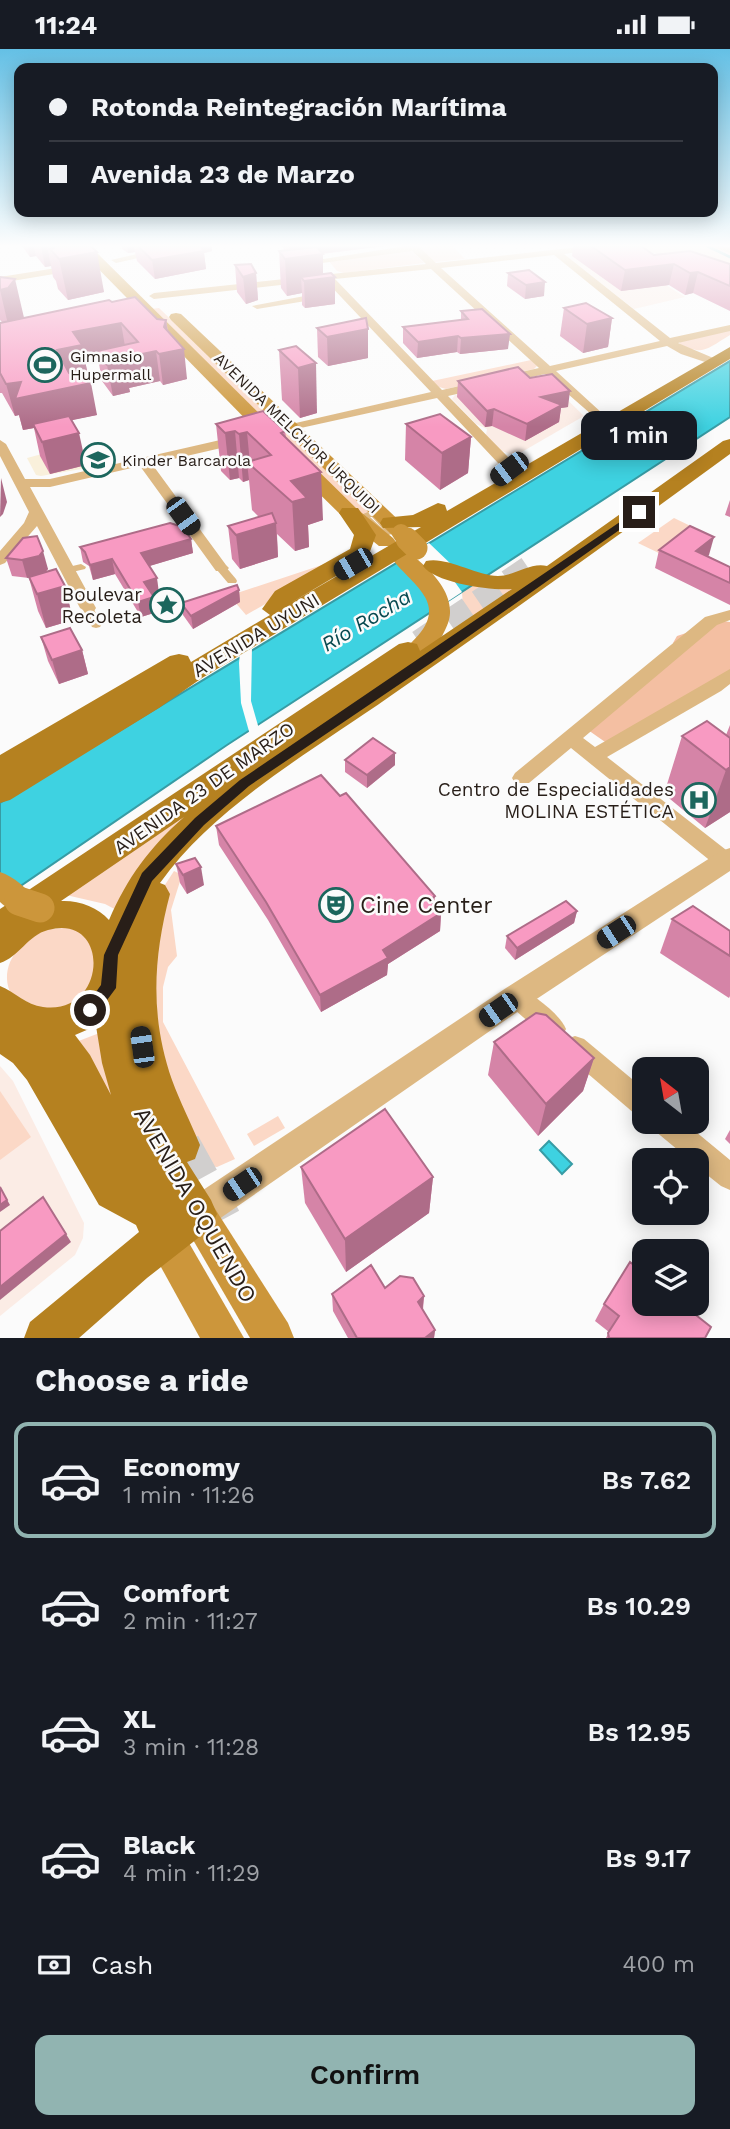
<!DOCTYPE html>
<meta charset="utf-8">
<style>
:root{--surface:#171b24;--page:#242831;--text:#f1f3f6;--muted:#9ea1a6;--line:#363941;--accent:#91b4b1}
body{margin:0;font-family:"Work Sans",sans-serif;background:var(--page);color:var(--text);height:100vh;display:flex;flex-direction:column;font-size:26px;white-space:nowrap}
*{box-sizing:border-box;margin:0}
p{font-size:23px;color:var(--muted)}
.icon{flex:none;width:38px;height:38px;fill:none;stroke:currentColor;stroke-width:2;stroke-linecap:round;stroke-linejoin:round}
.map{position:relative;height:1289px;overflow:hidden}
.side{display:flex;flex-direction:column;background:var(--surface);flex:1}
.side>*{flex:none}
.top-card{position:absolute;left:14px;top:14px;width:704px;height:154px;border-radius:14px;box-shadow:0 4px 18px #0003;display:grid;align-content:center;height:154px;padding:0 35px;background:var(--surface)}
.needle{width:46px;rotate:329deg}
.fabs{position:absolute;left:632px;top:1008px;display:grid;gap:14px}
.fabs a{display:grid;place-items:center;width:77px;height:77px;border-radius:14px;background:var(--surface);box-shadow:0 4px 18px #0003;font-size:35px}
.end{position:absolute;width:32px;height:32px;margin:-16px;border:9px solid #281e18;background:#fff;box-shadow:0 0 0 4px #fff}
.from{border-radius:50%}
.bubble{position:absolute;height:49px;border-radius:14px;background:var(--surface);box-shadow:0 4px 18px #0003;font-size:23px;font-weight:600;line-height:49px;text-align:center}
.car{position:absolute;width:21px;height:42px;margin:-21px -10px;border-radius:9px;box-shadow:0 0 5px 2px #0007;background:linear-gradient(#222 24%,#8ab4d8 0 40%,#222 0 76%,#8ab4d8 0 86%,#222 0)}
.top-card b{display:flex;align-items:center;gap:24px;height:66px;font-size:26px}
.top-card b+b{border-top:2px solid var(--line)}
.top-card i{width:18px;height:18px;background:var(--text)}
ul{padding:0;list-style:none}
li{display:flex;align-items:center;gap:21px;height:116px;margin:0 14px 10px;padding:0 21px;border:4px solid transparent;border-radius:14px}
li div{flex:1}
li b{display:block;font-size:26px}
li em{font-style:normal;font-weight:600}
li.selected{border-color:var(--accent)}
li>.icon{width:63px;height:63px;stroke-width:1.5}
h2{padding:0 35px;font-size:32px;line-height:84px}
.pay{display:flex;align-items:center;gap:18px;height:77px;padding:0 35px;font-size:26px}
.pay p{margin-inline-start:auto}
.button{display:flex;gap:14px;margin-top:auto;padding:14px 35px}
.button a{flex:1;height:80px;border-radius:14px;background:var(--accent);color:#111;font-size:28px;font-weight:600;line-height:80px;text-align:center}
.status{display:flex;justify-content:space-between;align-items:center;height:49px;padding:0 35px;background:var(--surface);direction:ltr}
.status svg{height:19px;fill:currentColor}
.map>svg:first-child{display:block}
</style>
<div class="status"><b>11:24</b><svg viewBox="0 0 49 12"><path d="M0 12V9h3v3zM5 12V6h3v6zM10 12V3h3v9zM15 12V0h3v12zM26 1h20v11H26zM47 4h2v5h-2z"/></svg></div>
<div class="map">
<svg width="730" height="1289" viewBox="0 0 730 1289">
<rect width="100%" height="100%" fill="#fbfbfb"/>
<path fill="#f9f0db" d="M79,395L93,418L41,427L36,426L27,409Z"/>
<g fill="#fbece5">
<path d="M611,200L651,227L685,248L634,260L566,207Z"/>
<path d="M540,328L545,329L584,367L520,404L510,405L502,402L486,386L487,380L476,375L452,350L455,346Z"/>
<path d="M0,1017L13,1032L84,1174L83,1189L75,1206L0,1267Z"/>
</g>
<g fill="#fbd8c6">
<path d="M452,197L465,210L435,213L416,198Z"/>
<path d="M633,197H715L730,203V230Z"/>
<path d="M411,201L424,214L344,224L337,222L328,211Z"/>
<path d="M159,259L373,464L363,467L151,260Z"/>
<path d="M730,281V286C708,299 704,307 679,296L680,293Z"/>
<path d="M531,311L537,317L534,320L446,340L439,338L432,332Z"/>
<path d="M674,469L701,482L665,507L638,494Z"/>
<path d="M349,507L246,566L234,552L225,548Z"/>
<path d="M522,534L464,576L462,543L473,535Z"/>
<path d="M257,715L122,864L105,855L66,846Z"/>
<path d="M174,822L182,826L171,861L177,907L168,918L163,938V973L235,1110L217,1118L208,1117L196,1093L152,985L161,842Z"/>
<path d="M79,878L97,904L94,941L50,966L10,943C0,917 17,900 34,881Z"/>
<path d="M102,983L146,1104L76,993Z"/>
<path d="M0,1042L31,1088L0,1111Z"/>
<path d="M278,1067L285,1079L254,1097L247,1085Z"/>
</g>
<path fill="#f4bfa2" d="M723,572L730,573V627L608,695L588,681L677,602L673,594L677,587Z"/>
<g fill="#3ed2e1" stroke="#379ca5" stroke-width="2">
<path d="M730,312V368L227,696L0,851V754Z"/>
<path d="M549,1092L572,1115L562,1125L540,1101Z"/>
</g>
<g fill="#fbfbfb">
<path d="M429,494L453,517L452,529L462,543L432,563L429,550L398,513Z"/>
<path d="M252,597L251,652L259,680L250,686L241,654L239,614L240,604Z"/>
</g>
<g fill="none" stroke-linecap="round" stroke-linejoin="round">
<path stroke="#379ca5" stroke-width="2.5" d="M707,197L730,208"/>
<path stroke="#d1cfce" stroke-width="24" stroke-dasharray="24 12" stroke-linecap="butt" d="M419,593L534,515"/>
<path stroke="#d1cfce" stroke-width="39" stroke-dasharray="39 19" stroke-linecap="butt" d="M181,1096L222,1171"/>
<g fill="#ddb882" fill-rule="evenodd">
<path d="M373,461L380,464L395,480V484L382,488L378,487L358,467ZM370,468H372L384,481Z"/>
<path d="M81,515L86,518L85,520L68,524L63,521L64,519Z"/>
<path d="M221,516L225,517L236,530L237,532L236,534H228L217,521L216,519Z"/>
<path d="M88,556L92,557L102,575L100,578L96,579L92,578L82,559Z"/>
</g>
<g fill="#ddb882" fill-rule="evenodd">
<path d="M172,197H191L116,214L111,211Z"/>
<path d="M406,197H418L436,214L587,197H619L564,205L670,289L730,276V282L678,294L718,311V315L714,316L681,305L667,297L556,322L603,365V371L599,372L545,325L448,347L508,408L522,416L515,420L498,414L437,349L287,382V376L431,343L325,231L154,250L149,247L154,244L426,215L412,202L322,214L317,211ZM554,206L660,292L550,317L441,219ZM431,220L539,319L442,341L335,230Z"/>
<path d="M715,197L730,198V204L716,199Z"/>
<path d="M75,216L80,219L78,221L0,234V228Z"/>
<path d="M326,243L330,244V248L257,260L252,257Z"/>
<path d="M242,386L248,390L247,393L152,415L226,516L229,519L226,522H216L140,417L50,438H30L96,559L94,562L88,564L80,559L37,477L5,514L0,516V502L24,474L29,463L0,407V391L6,395L25,430H50Z"/>
<path d="M730,561V571L717,576L583,689L595,698L730,620V635L721,642L607,708L730,804V819L718,818L571,699L529,734H515L512,729L515,724L705,568Z"/>
<path d="M516,938C532,944 559,964 566,980L562,988L554,991L546,988L508,955L504,948L508,941Z"/>
<path d="M575,987L584,990L644,1040V1068L635,1065L566,1006L563,998L566,990Z"/>
<path d="M651,1073H684L730,1111V1141L721,1137L696,1117V1111H690L655,1082Z"/>
</g>
<path fill="#ddb882" fill-rule="evenodd" d="M730,799V822L526,957L209,1177L197,1181L185,1177L181,1165L185,1153L506,939L721,802Z"/>
<g fill="#cc963b" fill-rule="evenodd">
<path d="M76,197H90L278,383L281,387L278,391H266Z"/>
<path d="M176,264L181,265L408,480L411,484L408,488H394L171,271L169,268L171,265Z"/>
<path d="M298,407L305,409L357,460L393,489L396,493L393,497H379L343,468L291,417L289,413Z"/>
<path d="M400,501C411,503 419,512 427,519C438,530 450,545 450,562C451,587 411,632 386,625L382,619C389,608 402,602 411,594C454,554 410,536 390,507L393,503Z"/>
<path d="M0,823C14,828 27,838 34,852L30,861C16,865 10,862 0,853Z"/>
<path d="M197,1146L210,1152L288,1274L294,1289H250L178,1165L184,1152Z"/>
<path d="M164,1170L178,1175L244,1289H200L145,1189L150,1175Z"/>
</g>
<g fill="#b58120" fill-rule="evenodd">
<path d="M730,298V310L202,629L159,659L10,751L0,754V706L170,607L179,605L188,607L191,613L270,566L262,560L275,542L350,500L354,486L339,464L342,459H358L376,486L368,508L289,555L421,478L383,479L380,474L383,469L413,466L438,454L445,456L447,462Z"/>
<path d="M730,390V405C617,488 504,568 389,648C312,702 215,757 160,834L165,836L170,845C153,909 150,968 172,1031C180,1053 191,1074 200,1096L195,1110L187,1113L211,1151L217,1165L211,1179L147,1229L79,1289H24L30,1273L139,1183L136,1176L99,1156L27,1031L13,1014L0,1005V937C15,943 26,956 43,958C108,967 111,863 48,881C28,886 19,908 0,914V860L399,595L408,593L417,595L420,602L512,540C492,542 435,534 423,517L426,512C446,507 475,526 498,527C515,527 530,513 547,517L723,392ZM184,768C150,798 127,829 109,871C98,858 78,851 61,852ZM96,977L102,1014L111,1046L90,1006L75,986Z"/>
</g>
<path stroke="#cc963b" stroke-width="18" d="M401,484L409,492"/>
<path stroke="#cc963b" stroke-width="23" d="M407,490L416,499"/>
<path stroke="#cc963b" stroke-width="29" d="M19,852L40,859"/>
</g>
<g fill="#d584a7">
<path d="M22,197H91L104,243L68,251L58,240L56,232L53,228L51,217L45,218L36,207L30,208Z"/>
<path d="M122,197H212V202L204,204L206,220L155,230L137,212L135,203L128,204L122,200Z"/>
<path d="M282,197H385L322,205L323,225L335,255L305,259L302,256V244L287,247L281,239L279,202H285Z"/>
<path d="M573,197H641L654,206L730,215V262L693,244L685,246L669,236L621,242L572,207Z"/>
<path d="M235,216L256,224L258,251L246,255L237,243Z"/>
<path d="M508,224L544,247L525,250L507,237Z"/>
<path d="M0,228L24,269L112,253L157,270L166,271L168,282L187,330L163,336L160,332L129,339L130,343L113,347L102,332L98,309L85,312L88,326L79,328L97,366L71,371L86,416L50,425L40,407L34,379L23,381L19,366L15,367L2,344H0V274L2,273L0,271Z"/>
<path d="M564,259L612,269L608,298L583,304L560,287Z"/>
<path d="M461,262L508,300L460,305L457,303L417,309L403,294V278L461,271Z"/>
<path d="M317,279L368,309L328,317L318,308Z"/>
<path d="M296,297L317,364L300,369L282,351L279,301Z"/>
<path d="M530,329L568,358L561,359L559,373L525,392L492,377L485,378L457,348L458,332Z"/>
<path d="M216,375L285,382L286,388L323,471L308,476L309,498L295,502L277,485L278,508L240,520L232,510L228,477L259,468L252,461L249,431L243,433L239,429L230,431L221,422Z"/>
<path d="M406,375L471,388L468,424L440,441L405,411Z"/>
<path d="M730,451V468L725,466Z"/>
<path d="M23,489L48,520L46,523L65,537L73,571L46,579L38,562L29,529L12,527L6,509Z"/>
<path d="M191,490L193,504L149,517L159,544L153,546L157,563L141,568L115,525L93,531L89,517L83,513L80,498Z"/>
<path d="M659,501L709,506L708,507L730,518V556L655,519Z"/>
<path d="M239,541L240,553L193,580L183,566L181,554Z"/>
<path d="M41,588L82,601L88,625L59,635L48,612Z"/>
<path d="M730,676V763L705,779L664,745L682,687L726,686Z"/>
<path d="M345,711L395,716L367,739L345,723Z"/>
<path d="M340,747L435,847L434,856L441,864L440,882L388,915L387,926L321,963L268,871L219,796L216,777Z"/>
<path d="M176,815L204,836L187,845L180,834Z"/>
<path d="M577,862L574,874L515,911L505,899L507,887Z"/>
<path d="M672,870L730,882V947L729,949L660,904Z"/>
<path d="M494,993L594,1009L583,1042L538,1087L488,1026Z"/>
<path d="M730,1081V1095L725,1090Z"/>
<path d="M301,1118L433,1128L429,1164L346,1223L305,1154Z"/>
<path d="M385,1239L424,1247L423,1261L435,1281L434,1289H348L333,1262L332,1245Z"/>
<path d="M604,1255L705,1289H606L609,1283L595,1272Z"/>
</g>
<g fill="#ae6c88">
<path d="M28,197H34L36,207L30,208Z"/>
<path d="M41,197H47L51,217L45,218Z"/>
<path d="M127,197H134L135,203L128,204Z"/>
<path d="M194,197H212V202L204,204L206,220L155,230L152,211Z"/>
<path d="M289,197H385L290,208Z"/>
<path d="M97,203L104,243L68,251L59,210Z"/>
<path d="M323,205V229L335,228V255L305,259L304,232L301,228L302,244L287,247L285,210Z"/>
<path d="M674,215L669,236L621,242L625,221Z"/>
<path d="M698,223L693,244L685,246L690,224Z"/>
<path d="M256,224L258,251L246,255L243,228Z"/>
<path d="M15,230L25,273L10,284L0,241Z"/>
<path d="M545,233L544,247L525,250L526,236Z"/>
<path d="M612,269L608,298L583,304L587,275Z"/>
<path d="M166,271L170,301L184,300L187,330L163,336L159,305Z"/>
<path d="M121,274L126,303L97,302L98,309L85,312L88,326L64,331L57,301L73,283Z"/>
<path d="M368,280V309L328,317L327,288Z"/>
<path d="M510,285L508,300L460,305L461,289Z"/>
<path d="M458,287L457,303L417,309L418,293Z"/>
<path d="M156,302L160,332L129,339L130,343L113,347L107,316L122,309Z"/>
<path d="M316,314L317,364L300,369L298,319Z"/>
<path d="M21,333L91,334L97,366L35,379L33,375L34,379L23,381L19,366L15,367L6,335Z"/>
<path d="M570,342L568,358L561,359L559,373L525,392L527,375L541,348Z"/>
<path d="M494,360L492,377L485,378L487,362Z"/>
<path d="M235,382L239,429L230,431L225,384Z"/>
<path d="M247,383L250,415L247,413L249,431L243,433L239,385Z"/>
<path d="M79,384L86,416L50,425L42,393Z"/>
<path d="M471,388L468,424L440,441L442,404Z"/>
<path d="M321,423L323,471L308,476L309,498L295,502L291,432Z"/>
<path d="M1,429L7,453L3,465L0,468Z"/>
<path d="M276,474L278,508L240,520L236,486Z"/>
<path d="M714,488L709,506L695,518L696,502Z"/>
<path d="M191,490L193,504L143,519L141,504Z"/>
<path d="M43,502L48,520L43,525L27,529L22,511Z"/>
<path d="M112,510L115,525L93,531L90,516Z"/>
<path d="M157,529L159,544L147,548L144,533Z"/>
<path d="M65,537L73,571L46,579L37,545Z"/>
<path d="M239,541L240,553L193,580L191,567Z"/>
<path d="M154,548L157,563L141,568L138,553Z"/>
<path d="M82,601L88,625L59,635L52,611Z"/>
<path d="M395,704V716L367,739V726Z"/>
<path d="M730,718V763L705,779L726,721Z"/>
<path d="M201,818L204,836L187,845L183,826Z"/>
<path d="M577,862L574,874L515,911L517,899Z"/>
<path d="M441,864L440,882L388,915L387,926L321,963L320,946L383,901Z"/>
<path d="M594,1009L583,1042L538,1087L546,1055Z"/>
<path d="M433,1128L429,1164L346,1223L345,1190Z"/>
<path d="M0,1138L10,1156L0,1163Z"/>
<path d="M66,1185L71,1193L0,1251V1238Z"/>
<path d="M424,1247L422,1265L418,1253Z"/>
<path d="M435,1281L434,1289H425Z"/>
</g>
<g fill="#f89ac2" stroke="#ae6c88" stroke-width="2">
<path d="M52,197H91L97,203L59,210L50,200L54,199Z"/>
<path d="M138,197H201L204,202L152,211Z"/>
<path d="M591,197H641L654,206L690,202L730,215V237L698,223L690,224L674,215L625,221Z"/>
<path d="M317,198L323,205L285,210L279,202Z"/>
<path d="M251,215L256,224L243,228L235,216Z"/>
<path d="M529,221L545,233L526,236L508,224Z"/>
<path d="M331,224L335,228L304,232L301,228Z"/>
<path d="M0,228L15,230L8,239L0,241Z"/>
<path d="M135,248L157,270L166,271L164,278L184,300L159,305L156,302L122,309L125,312L107,316L97,302L138,293L121,274L73,283L82,296L57,301L69,324L91,334L15,350L21,333L6,335L0,324V274L109,251L112,253Z"/>
<path d="M586,254L612,269L587,275L564,259Z"/>
<path d="M482,260L510,285L461,289L458,287L418,293L403,278L468,270L461,262Z"/>
<path d="M366,269L368,280L327,288L317,279Z"/>
<path d="M296,297L316,314L298,319L279,301Z"/>
<path d="M518,318L530,329L552,325L570,342L541,348L562,356L527,375L494,360L487,362L458,332Z"/>
<path d="M263,362L285,382L281,384L321,423L291,432L307,449L292,453L247,413L271,406L247,383L239,385L235,382L225,384L216,375Z"/>
<path d="M440,365L471,388L442,404L406,375Z"/>
<path d="M69,367L79,384L42,393L33,375Z"/>
<path d="M272,464L276,474L236,486L228,477Z"/>
<path d="M170,474L183,478L191,490L141,504L157,529L144,533L154,548L138,553L112,510L90,516L85,503L80,498Z"/>
<path d="M690,477L714,488L696,502L730,518V534L659,501Z"/>
<path d="M37,487L43,502L39,507L22,511L6,509L23,489Z"/>
<path d="M56,520L65,537L37,545L29,528Z"/>
<path d="M237,536L239,541L191,567L181,554Z"/>
<path d="M70,579L82,601L52,611L41,588Z"/>
<path d="M707,672L730,689V718L726,721L682,687Z"/>
<path d="M373,689L395,704L367,726L345,711Z"/>
<path d="M321,726L340,747L346,744L435,847L430,851L441,864L383,901L388,909L320,946L266,853L216,777Z"/>
<path d="M195,809L201,818L183,826L176,815Z"/>
<path d="M566,852L577,862L517,899L507,887Z"/>
<path d="M693,857L730,882V907L672,870Z"/>
<path d="M536,964L546,966L594,1009L546,1055L494,993Z"/>
<path d="M385,1060L433,1128L345,1190L301,1118Z"/>
<path d="M0,1138L7,1151L0,1156Z"/>
<path d="M43,1148L66,1185L0,1238V1182Z"/>
<path d="M630,1213L644,1224V1255H682L711,1278L705,1289H609L608,1284L619,1267L604,1255Z"/>
<path d="M371,1216L385,1239L400,1227L413,1229L424,1247L418,1253L435,1281L425,1289H357L332,1245Z"/>
</g>
<linearGradient id="sky" x2="0" y2="1"><stop stop-color="#64c0e5"/><stop offset="0.52" stop-color="#fdfdfd"/><stop offset="1" stop-color="#fdfdfd" stop-opacity="0"/></linearGradient>
<rect width="730" height="378" fill="url(#sky)"/>
<path fill="#281e18" d="M639,460L642,461V465L431,614L249,737L204,776L152,832L118,906L116,939L96,966H85L83,961L101,936L104,906L142,824L195,769L240,731Z"/>
<defs>
<g id="stadium-ring" transform="scale(1.75)"><circle r="9.5" fill="#fbfbfb" stroke="#1c665d" stroke-width="1.5"/><path d="M0-5a6.5 5 0 1 0 0 10a6.5 5 0 1 0 0-10ZM-3.5-1.8h7v3.6h-7Z" fill="#1c665d"/></g>
<g id="school-ring" transform="scale(1.75)"><circle r="9.5" fill="#fbfbfb" stroke="#1c665d" stroke-width="1.5"/><path d="M0-5L7-2L0 1L-7-2ZM-4 1L0 2.5L4 1V4Q0 6-4 4Z" fill="#1c665d"/></g>
<g id="sight-ring" transform="scale(1.75)"><circle r="9.5" fill="#fbfbfb" stroke="#1c665d" stroke-width="1.5"/><path d="M0-6L1.8-2.2L6-1.7L2.9 1.2L3.7 5.4L0 3.3L-3.7 5.4L-2.9 1.2L-6-1.7L-1.8-2.2Z" fill="#1c665d"/></g>
<g id="hospital-ring" transform="scale(1.75)"><circle r="9.5" fill="#fbfbfb" stroke="#1c665d" stroke-width="1.5"/><path d="M-5-5h3v3.5h4V-5h3V5h-3V1.5h-4V5h-3Z" fill="#1c665d"/></g>
<g id="theatre-ring" transform="scale(1.75)"><circle r="9.5" fill="#fbfbfb" stroke="#1c665d" stroke-width="1.5"/><path d="M-5-5.5Q0-4 5-5.5V0Q5 5 0 6Q-5 5-5 0ZM-3.3-2.5H-1v1.5H-3.3ZM1-2.5H3.3v1.5H1ZM-2.8 1Q0 5.5 2.8 1Z" fill="#1c665d"/></g>
</defs>
<g fill-rule="evenodd">
<use href="#stadium-ring" x="45" y="316"/>
<use href="#school-ring" x="98" y="411"/>
<use href="#sight-ring" x="167" y="556"/>
<use href="#hospital-ring" x="699" y="751"/>
<use href="#theatre-ring" x="336" y="856"/>
</g>
<g text-anchor="middle" dominant-baseline="central" stroke-width="5" stroke-linejoin="round" paint-order="stroke">
<g font-size="16" fill="#281e18" stroke="#fbfbfb" text-anchor="start">
<text x="70" y="307">Gimnasio<tspan x="70" dy="18">Hupermall</tspan></text>
<text x="122" y="411">Kinder Barcarola</text>
</g>
<g font-size="16" fill="#281e18" stroke="#fbfbfb">
<text transform="translate(297 384) rotate(44)">AVENIDA MELCHOR URQUIDI</text>
</g>
<g font-size="19" fill="#281e18" stroke="#fbfbfb" text-anchor="end">
<text x="142" y="545">Boulevar<tspan x="142" dy="22">Recoleta</tspan></text>
<text x="674" y="740">Centro de Especialidades<tspan x="674" dy="22">MOLINA ESTÉTICA</tspan></text>
</g>
<g font-size="19" fill="#281e18" stroke="#fbfbfb">
<text transform="translate(256 586) rotate(-31)">AVENIDA UYUNI</text>
<text transform="translate(204 739) rotate(-35)">AVENIDA 23 DE MARZO</text>
</g>
<g font-size="21" font-style="italic" fill="#074950" stroke="#fbfbfb">
<text transform="translate(366 571) rotate(-31)">Río Rocha</text>
</g>
<g font-size="23" fill="#281e18" stroke="#fbfbfb" text-anchor="start">
<text x="360" y="856">Cine Center</text>
</g>
<g font-size="23" fill="#281e18" stroke="#fbfbfb">
<text transform="translate(195 1156) rotate(60)">AVENIDA OQUENDO</text>
</g>
</g>
</svg>
<div class="fabs">
<a><svg class="needle" viewBox="-14 -14 28 28"><path d="M0-13l5 13h-10z" fill="#e53935"/><path d="M0 13l5-13h-10z" fill="#9ea1a6"/></svg></a>
<a><svg class="icon" aria-label="locate" viewBox="0 0 24 24"><circle cx="12" cy="12" r="6"/><path d="M12 2v4M12 18v4M2 12h4M18 12h4"/></svg></a>
<a><svg class="icon" aria-label="layers" viewBox="0 0 24 24"><path d="M12 4l9 5-9 5-9-5zM3 14l9 5 9-5"/></svg></a>
</div>
<i class="end from" style="left:90px;top:961px"></i>
<i class="end" style="left:639px;top:463px"></i>
<div class="bubble" style="left:581px;top:362px;width:116px">1 min</div>
<i class="car" style="left:509px;top:420px;rotate:233deg"></i>
<i class="car" style="left:183px;top:467px;rotate:144deg"></i>
<i class="car" style="left:353px;top:515px;rotate:240deg"></i>
<i class="car" style="left:616px;top:883px;rotate:237deg"></i>
<i class="car" style="left:498px;top:961px;rotate:235deg"></i>
<i class="car" style="left:142px;top:998px;rotate:352deg"></i>
<i class="car" style="left:242px;top:1135px;rotate:236deg"></i>
<div class="top-card">
<b><i class="from"></i>Rotonda Reintegración Marítima</b>
<b><i></i>Avenida 23 de Marzo</b>
</div>
</div>
<section class="side">
<h2>Choose a ride</h2>
<ul>
<li class="selected"><svg class="icon" aria-label="car" viewBox="0 0 24 24"><path d="M5 17H2v-5l4-1 3-4h7l3 4 3 1v5h-3M9 17h6M6 11h13"/><circle cx="7" cy="17" r="2"/><circle cx="17" cy="17" r="2"/></svg><div><b>Economy</b><p>1 min · 11:26</p></div><em>Bs 7.62</em></li>
<li><svg class="icon" aria-label="car" viewBox="0 0 24 24"><path d="M5 17H2v-5l4-1 3-4h7l3 4 3 1v5h-3M9 17h6M6 11h13"/><circle cx="7" cy="17" r="2"/><circle cx="17" cy="17" r="2"/></svg><div><b>Comfort</b><p>2 min · 11:27</p></div><em>Bs 10.29</em></li>
<li><svg class="icon" aria-label="car" viewBox="0 0 24 24"><path d="M5 17H2v-5l4-1 3-4h7l3 4 3 1v5h-3M9 17h6M6 11h13"/><circle cx="7" cy="17" r="2"/><circle cx="17" cy="17" r="2"/></svg><div><b>XL</b><p>3 min · 11:28</p></div><em>Bs 12.95</em></li>
<li><svg class="icon" aria-label="car" viewBox="0 0 24 24"><path d="M5 17H2v-5l4-1 3-4h7l3 4 3 1v5h-3M9 17h6M6 11h13"/><circle cx="7" cy="17" r="2"/><circle cx="17" cy="17" r="2"/></svg><div><b>Black</b><p>4 min · 11:29</p></div><em>Bs 9.17</em></li>
</ul>
<div class="pay"><svg class="icon" aria-label="cash" viewBox="0 0 24 24"><path d="M3 7h18v10H3z"/><circle cx="12" cy="12" r="2"/></svg>Cash<p>400 m</p></div>
<div class="button"><a>Confirm</a></div>
</section>
